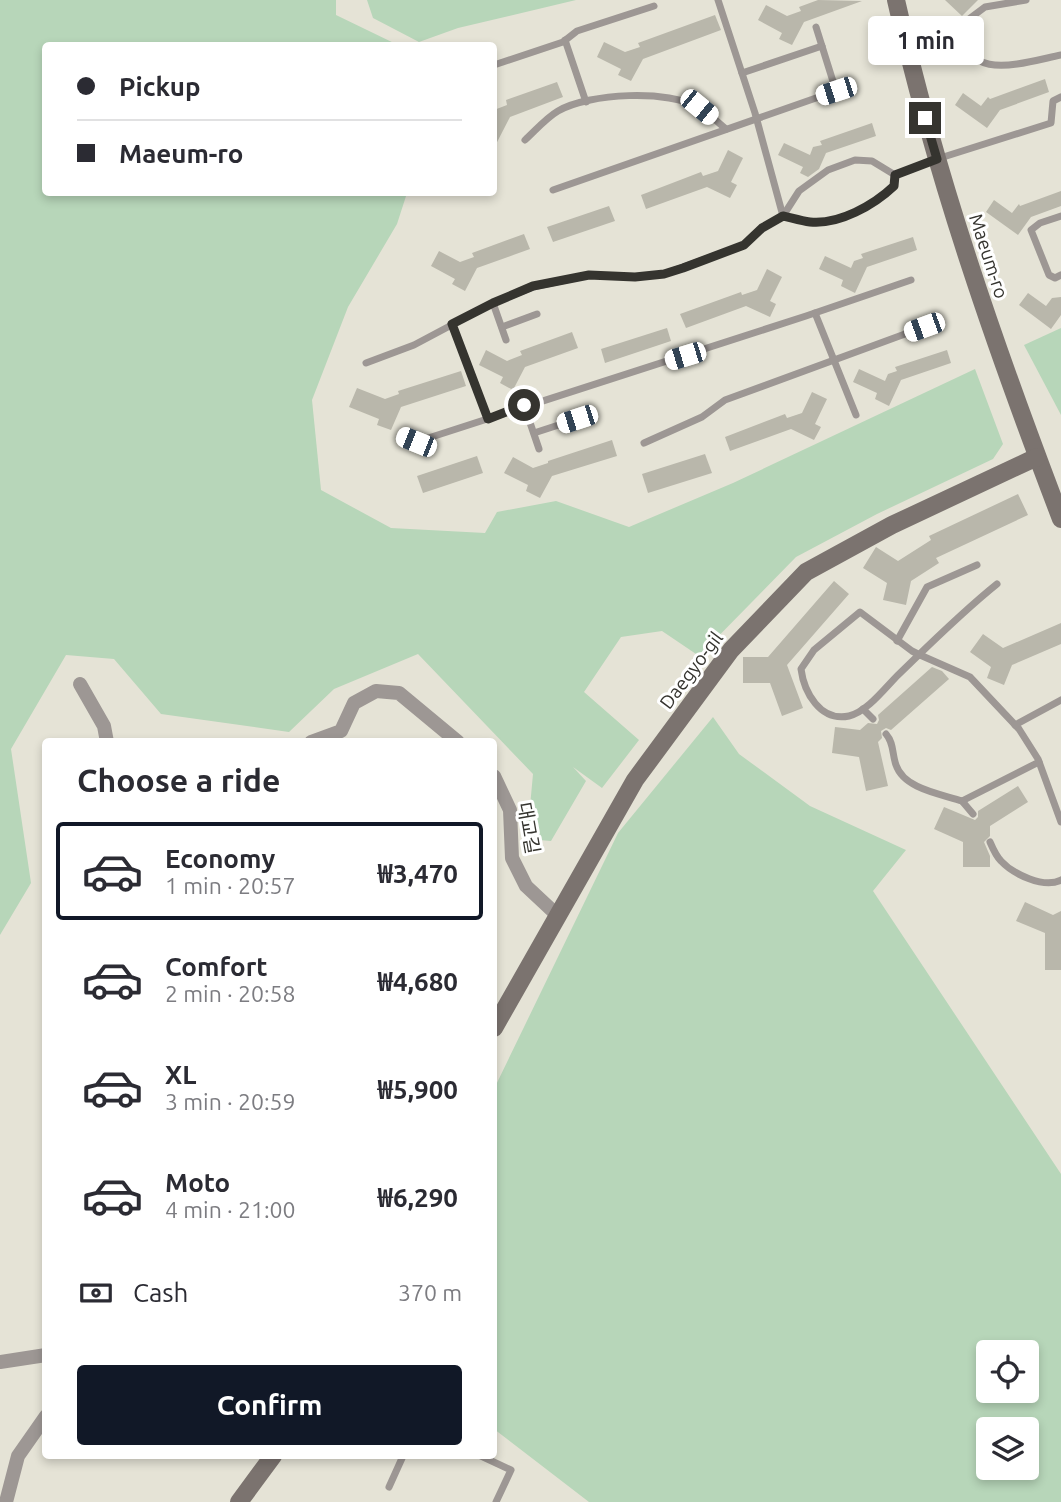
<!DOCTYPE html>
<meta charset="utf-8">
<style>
:root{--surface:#fff;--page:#f7f7f7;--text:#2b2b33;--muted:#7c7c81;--line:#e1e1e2;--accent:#111827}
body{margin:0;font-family:Ubuntu,"Noto Sans KR",sans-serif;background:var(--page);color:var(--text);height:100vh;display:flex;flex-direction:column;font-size:26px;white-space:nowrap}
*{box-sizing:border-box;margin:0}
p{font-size:23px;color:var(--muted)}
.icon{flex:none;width:38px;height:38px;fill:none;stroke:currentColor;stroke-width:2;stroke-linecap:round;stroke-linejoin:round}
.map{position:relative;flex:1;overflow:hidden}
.sheet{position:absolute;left:42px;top:738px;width:455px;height:721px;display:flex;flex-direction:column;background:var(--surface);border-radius:7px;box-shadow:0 4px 10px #0003}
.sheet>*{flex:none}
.guide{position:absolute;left:42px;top:42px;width:455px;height:154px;border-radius:7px;box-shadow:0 4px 10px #0003;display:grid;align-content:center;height:154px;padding:0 35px;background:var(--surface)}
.fabs{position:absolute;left:976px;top:1340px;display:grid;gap:14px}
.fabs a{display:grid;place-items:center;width:63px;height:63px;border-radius:7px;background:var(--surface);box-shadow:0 4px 10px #0003;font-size:35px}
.end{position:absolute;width:32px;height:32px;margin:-16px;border:9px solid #35342f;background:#fff;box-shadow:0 0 0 4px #fff}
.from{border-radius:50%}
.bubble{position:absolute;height:49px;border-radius:7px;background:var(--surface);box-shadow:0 4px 10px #0003;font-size:23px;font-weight:700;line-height:49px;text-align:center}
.car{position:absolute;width:21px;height:42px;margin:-21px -10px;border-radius:9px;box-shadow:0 0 5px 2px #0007;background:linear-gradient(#fff 24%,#345 0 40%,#fff 0 76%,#345 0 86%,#fff 0)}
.guide b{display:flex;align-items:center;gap:24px;height:66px;font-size:26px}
.guide b+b{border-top:2px solid var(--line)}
.guide i{width:18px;height:18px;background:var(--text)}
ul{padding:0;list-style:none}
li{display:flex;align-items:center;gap:21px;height:98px;margin:0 14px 10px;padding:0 21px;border:4px solid transparent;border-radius:7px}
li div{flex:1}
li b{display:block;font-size:26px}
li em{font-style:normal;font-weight:700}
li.selected{border-color:var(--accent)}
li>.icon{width:63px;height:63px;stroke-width:1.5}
h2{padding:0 35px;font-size:32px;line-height:84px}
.pay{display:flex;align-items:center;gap:18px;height:77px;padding:0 35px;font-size:26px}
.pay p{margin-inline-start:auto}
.primary-button{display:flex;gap:14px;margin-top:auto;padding:14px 35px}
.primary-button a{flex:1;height:80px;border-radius:7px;background:var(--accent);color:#fff;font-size:28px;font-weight:700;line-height:80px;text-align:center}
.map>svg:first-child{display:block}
</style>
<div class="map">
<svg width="1061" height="1502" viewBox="0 0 1061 1502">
<rect width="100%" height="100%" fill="#e5e3d6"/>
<g fill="#b7d6b9" fill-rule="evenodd">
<path d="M0,0H336V15L398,45L46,46V192L407,193L397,224L348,307L312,400L321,490L391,528L485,533L497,512L556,501L629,527L733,483L975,369L1003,444L993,459L877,514L796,557L699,656L662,631L621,637L584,692L639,740L602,788L573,767L586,781L551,841L527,839L533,774L418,654L334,689L289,732L161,714L114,659L66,655L11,749L31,883L0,935Z"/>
<path d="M367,0H576L458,28L419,42L373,18Z"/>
<path d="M1061,328V415L1024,345Z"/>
<path d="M713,717L739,754L810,806L906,850L873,891L1061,1174V1502H589L494,1429V1089L618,833ZM989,1353H1027V1391H989ZM989,1430H1027V1468H989Z"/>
</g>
<g fill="#b9b7ab">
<path d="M818,0L862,1L804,22L792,45L779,39L782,33L758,20L766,5L787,16L801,11L799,7Z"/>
<path d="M945,0H978L962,16Z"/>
<path d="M715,15L721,30L643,59L631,81L618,75L621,69L597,57L604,42L625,52L640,47L638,43Z"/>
<path d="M1045,79L1049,92L1000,110L987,128L955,105L963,93L981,106L988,97L990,99Z"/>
<path d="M557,82L563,97L510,117L494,148V110L507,105L506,100Z"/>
<path d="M872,123L876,136L826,153L819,169L808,177L800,173L803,167L778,155L784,143L810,155L813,147L822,145L820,141Z"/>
<path d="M728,150L743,158L731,182L737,185L730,198L707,187L646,209L641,195L701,172L703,176L718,171Z"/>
<path d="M1061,191V206L1031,217L1018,235L986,212L994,200L1012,213L1019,204L1020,206Z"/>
<path d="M609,206L615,221L553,242L547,227Z"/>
<path d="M524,234L530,249L477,268L465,291L452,284L455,279L431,266L439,251L460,262L474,257L472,253Z"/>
<path d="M913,237L917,250L867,267L855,293L841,286L843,280L819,269L825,256L851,268L854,261L863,258L861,254Z"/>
<path d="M767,269L782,277L770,301L776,304L770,317L746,306L686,328L680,314L741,292L742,295L757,290Z"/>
<path d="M1028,293L1046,306L1052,298L1061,297V315L1051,329L1019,305Z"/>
<path d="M667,328L671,341L605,363L601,349Z"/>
<path d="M572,332L578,348L525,367L513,390L500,383L503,377L479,365L486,350L507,361L522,355L520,351Z"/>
<path d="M947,350L951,363L901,380L889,406L875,399L877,393L853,382L859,369L885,381L888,374L897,371L895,367Z"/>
<path d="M461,371L466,386L401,407L391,430L377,425L379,419L349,407L357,388L385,399L399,394L398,391Z"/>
<path d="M812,392L827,399L815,424L821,427L814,440L791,429L730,451L725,437L785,414L787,418L802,413Z"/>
<path d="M612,440L617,456L552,476L540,498L526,491L528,485L504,473L513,457L533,468L548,463V461Z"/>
<path d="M705,454L712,473L648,493L642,474Z"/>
<path d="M477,456L483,473L423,493L417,476Z"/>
<path d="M1018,494L1028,515L936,558L939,563L911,581L906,605L883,600L887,583L863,568L876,547L898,561L931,540L929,536Z"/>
<path d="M834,581L849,594L787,665L803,708L782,716L770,683H743V657H768Z"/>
<path d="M1061,623V644L1012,665L1004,685L987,678L991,667L970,652L983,634L1003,648Z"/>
<path d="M932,667L942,671L949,679L891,730L886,728L881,731L882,738L878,742L888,786L866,791L859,757L832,753L835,727L860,730L868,723L877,724L879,720L878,715Z"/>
<path d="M1018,786L1028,802L990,826V836L984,842L990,856V867H963V842L934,829L944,807L975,820L978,817V811Z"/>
<path d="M1025,902L1053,915L1061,911V970H1045V933L1016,921Z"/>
</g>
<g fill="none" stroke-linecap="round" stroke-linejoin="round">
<g stroke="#9d9794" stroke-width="7">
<path d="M718,0L755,113L783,216"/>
<path d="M1026,0L985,7L969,19C956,86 1022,63 1061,55"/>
<path d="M565,40L586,102"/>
<path d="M494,65L563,42L577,31L654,6"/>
<path d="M742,73L822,46"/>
<path d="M525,140C535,131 546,118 558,111C589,93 669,89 700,108C709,113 717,122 726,129"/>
<path d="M895,175L937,159L1051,123L1053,101L1061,97"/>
<path d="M553,190L836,91L816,27"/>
<path d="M783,216C792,218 801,221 810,222C839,225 874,205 894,186L895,175"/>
<path d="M1061,216L1040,223L1031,230L1049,275L1055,278L1061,275"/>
<path d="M493,303L506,340"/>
<path d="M815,313L856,415"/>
<path d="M452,324L488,419"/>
<path d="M502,327L537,314"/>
<path d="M366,363L414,345L493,303L533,287L589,275L635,277L664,274L744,245L762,228L783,216L799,191L828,170L855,160L872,161L895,175"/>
<path d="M524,405L539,449"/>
<path d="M534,433L577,419"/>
<path d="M400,436L416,442L806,316L911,280"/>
<path d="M644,443L702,417L725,400L924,327"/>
<path d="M997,584C962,612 930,644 898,675C885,688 867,712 849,716C820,722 804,692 801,669L814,650L860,612L912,651L920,655L970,677L1019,729L1038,759L1061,822"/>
<path d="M897,641L927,587L977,565"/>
<path d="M863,709L873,719"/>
<path d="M1015,725L1061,700"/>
<path d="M886,734C894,743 892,754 896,765C904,789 941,794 962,801L1039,762"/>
<path d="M962,801L973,814"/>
<path d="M990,842C993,849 996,856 1001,861C1013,874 1044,889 1061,880"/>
<path d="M481,1456L511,1470L496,1502"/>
<path d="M389,1487L403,1456"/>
</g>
<g stroke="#9d9794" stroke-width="14">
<path d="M80,684L104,726L107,742"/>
<path d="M311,742L341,731L354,703L376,691L399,693L458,742"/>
<path d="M494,776L510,810L512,858L526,886L557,915"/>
<path d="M0,1362L46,1355"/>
<path d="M6,1502L18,1456L46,1416"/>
</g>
<g stroke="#7b736f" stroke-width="18">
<path d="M896,0C936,178 996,349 1061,519"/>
<path d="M494,1028L635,780L731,650L806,572L892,525L1037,457"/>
<path d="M239,1502L273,1456"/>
</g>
</g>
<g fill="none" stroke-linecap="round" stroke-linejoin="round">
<path stroke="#35342f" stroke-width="9" d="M524,405L488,419L452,324L493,303L533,286L589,275L635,277L664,274L683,268L744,245L762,228L783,216C792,218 801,221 810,222C839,225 874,205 894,186L895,175L937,159L925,118"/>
</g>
<g text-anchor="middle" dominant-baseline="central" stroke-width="6" stroke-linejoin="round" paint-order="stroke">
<g font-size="19" fill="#35342f" stroke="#fff">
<text transform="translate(989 256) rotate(72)">Maeum-ro</text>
<text transform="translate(691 670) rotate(-53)">Daegyo-gil</text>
<text transform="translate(529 828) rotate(80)">대교길</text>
</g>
</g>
</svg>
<div class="fabs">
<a><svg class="icon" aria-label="locate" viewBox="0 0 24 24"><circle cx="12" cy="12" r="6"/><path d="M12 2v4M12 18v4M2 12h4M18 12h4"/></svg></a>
<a><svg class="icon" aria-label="layers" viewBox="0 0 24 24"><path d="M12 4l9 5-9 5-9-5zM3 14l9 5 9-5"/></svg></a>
</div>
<i class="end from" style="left:524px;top:405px"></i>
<i class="end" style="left:925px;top:118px"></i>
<div class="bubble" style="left:868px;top:16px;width:116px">1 min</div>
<i class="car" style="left:836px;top:91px;rotate:252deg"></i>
<i class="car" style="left:699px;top:107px;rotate:129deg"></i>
<i class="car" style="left:924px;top:327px;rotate:250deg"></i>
<i class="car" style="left:685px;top:356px;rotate:253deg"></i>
<i class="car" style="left:577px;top:419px;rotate:252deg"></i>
<i class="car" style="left:416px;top:442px;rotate:292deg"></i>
<div class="guide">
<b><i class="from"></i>Pickup</b>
<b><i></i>Maeum-ro</b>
</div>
<section class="sheet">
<h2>Choose a ride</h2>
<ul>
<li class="selected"><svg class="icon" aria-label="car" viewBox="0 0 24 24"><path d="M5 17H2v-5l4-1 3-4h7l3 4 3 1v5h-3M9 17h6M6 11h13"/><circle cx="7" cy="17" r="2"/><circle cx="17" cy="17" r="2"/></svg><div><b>Economy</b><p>1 min · 20:57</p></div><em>₩3,470</em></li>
<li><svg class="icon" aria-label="car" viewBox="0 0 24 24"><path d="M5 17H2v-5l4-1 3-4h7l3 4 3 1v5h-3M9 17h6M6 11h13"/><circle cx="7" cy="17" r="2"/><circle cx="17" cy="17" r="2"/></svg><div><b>Comfort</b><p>2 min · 20:58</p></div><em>₩4,680</em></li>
<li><svg class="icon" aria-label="car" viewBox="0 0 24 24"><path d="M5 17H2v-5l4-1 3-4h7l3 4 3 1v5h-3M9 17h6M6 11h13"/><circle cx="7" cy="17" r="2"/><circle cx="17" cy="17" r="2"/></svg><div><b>XL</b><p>3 min · 20:59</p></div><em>₩5,900</em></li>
<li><svg class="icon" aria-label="car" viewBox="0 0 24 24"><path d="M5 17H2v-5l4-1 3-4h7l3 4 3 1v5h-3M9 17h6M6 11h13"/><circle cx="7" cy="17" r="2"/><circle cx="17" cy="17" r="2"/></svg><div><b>Moto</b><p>4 min · 21:00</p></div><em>₩6,290</em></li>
</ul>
<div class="pay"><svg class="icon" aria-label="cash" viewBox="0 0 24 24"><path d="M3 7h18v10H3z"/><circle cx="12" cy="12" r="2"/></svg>Cash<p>370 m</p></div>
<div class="primary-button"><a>Confirm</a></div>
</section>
</div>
